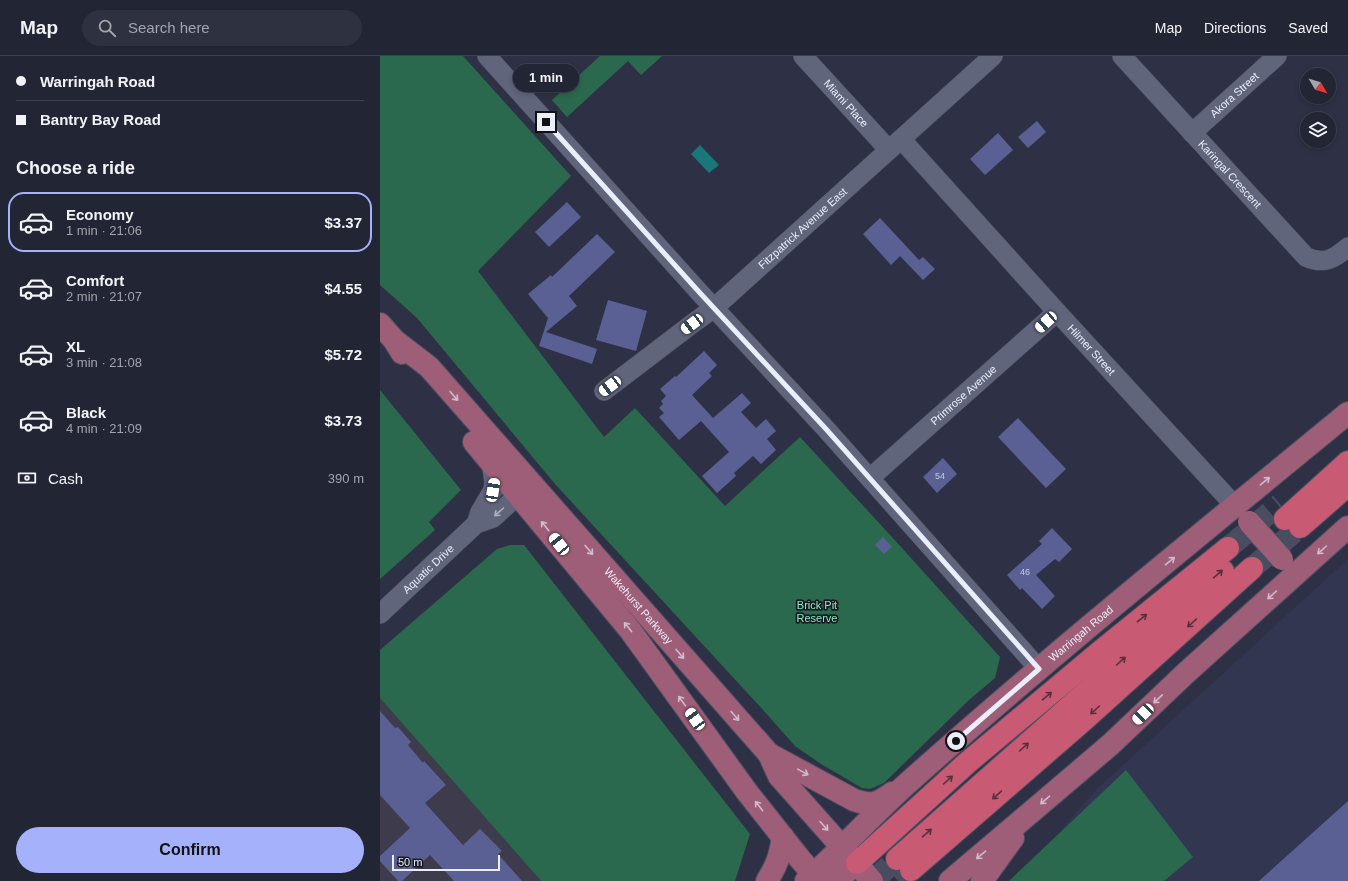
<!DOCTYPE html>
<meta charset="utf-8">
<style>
:root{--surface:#222534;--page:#2e3140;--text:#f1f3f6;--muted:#a2a5ac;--line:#3f424f;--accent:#a6b1fc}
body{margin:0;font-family:Arial,sans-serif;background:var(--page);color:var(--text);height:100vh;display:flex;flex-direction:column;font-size:15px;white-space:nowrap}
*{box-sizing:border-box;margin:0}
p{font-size:13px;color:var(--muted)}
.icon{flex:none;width:22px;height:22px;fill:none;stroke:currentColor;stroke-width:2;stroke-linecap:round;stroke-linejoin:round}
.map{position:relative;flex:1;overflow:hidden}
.drawer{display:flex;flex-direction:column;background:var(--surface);width:380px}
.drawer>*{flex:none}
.guide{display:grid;align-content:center;height:88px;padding:0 16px;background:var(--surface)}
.needle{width:26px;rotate:128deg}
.controls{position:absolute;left:920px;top:12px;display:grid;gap:8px}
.controls a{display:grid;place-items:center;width:36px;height:36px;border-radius:50%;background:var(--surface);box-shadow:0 2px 6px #0003,0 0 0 1px var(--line);font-size:20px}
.scale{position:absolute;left:12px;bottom:10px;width:108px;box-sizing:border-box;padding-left:4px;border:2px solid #eaedfa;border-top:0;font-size:11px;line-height:14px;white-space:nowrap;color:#eaedfa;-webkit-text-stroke:3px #181a23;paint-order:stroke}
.end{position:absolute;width:18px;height:18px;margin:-9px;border:5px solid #eaedfa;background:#111;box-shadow:0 0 0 2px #111}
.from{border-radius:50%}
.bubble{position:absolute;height:28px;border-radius:14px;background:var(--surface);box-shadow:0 2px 6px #0003,0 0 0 1px var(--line);font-size:13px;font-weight:700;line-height:28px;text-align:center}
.car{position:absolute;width:12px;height:24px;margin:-12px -6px;border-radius:5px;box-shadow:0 0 3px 1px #0007;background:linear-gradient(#fff 24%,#345 0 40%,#fff 0 76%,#345 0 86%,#fff 0)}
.guide b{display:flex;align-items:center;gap:14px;height:38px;font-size:15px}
.guide b+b{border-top:1px solid var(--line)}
.guide i{width:10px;height:10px;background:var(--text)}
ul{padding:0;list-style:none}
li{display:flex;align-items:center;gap:12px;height:60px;margin:0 8px 6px;padding:0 8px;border:2px solid transparent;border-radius:16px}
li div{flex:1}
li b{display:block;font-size:15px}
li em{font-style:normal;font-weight:700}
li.selected{border-color:var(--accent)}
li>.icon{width:36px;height:36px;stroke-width:1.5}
h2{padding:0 16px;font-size:18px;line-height:48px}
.pay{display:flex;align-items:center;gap:10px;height:44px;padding:0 16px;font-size:15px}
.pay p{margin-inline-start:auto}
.primary-button{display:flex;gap:8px;margin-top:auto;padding:8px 16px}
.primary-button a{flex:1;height:46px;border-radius:24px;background:var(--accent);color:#111;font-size:16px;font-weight:700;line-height:46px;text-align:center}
header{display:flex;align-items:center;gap:24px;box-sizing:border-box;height:56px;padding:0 20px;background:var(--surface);border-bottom:1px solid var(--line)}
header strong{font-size:19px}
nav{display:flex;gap:22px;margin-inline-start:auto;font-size:14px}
.search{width:280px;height:36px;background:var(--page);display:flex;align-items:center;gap:10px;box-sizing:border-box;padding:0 14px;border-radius:22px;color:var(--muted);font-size:15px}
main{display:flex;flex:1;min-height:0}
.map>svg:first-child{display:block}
</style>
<header>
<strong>Map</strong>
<div class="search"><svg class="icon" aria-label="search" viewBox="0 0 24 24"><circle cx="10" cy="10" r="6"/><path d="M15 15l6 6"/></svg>Search here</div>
<nav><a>Map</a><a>Directions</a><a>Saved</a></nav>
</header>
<main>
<section class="drawer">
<div class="guide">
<b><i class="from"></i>Warringah Road</b>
<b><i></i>Bantry Bay Road</b>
</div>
<h2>Choose a ride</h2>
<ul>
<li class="selected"><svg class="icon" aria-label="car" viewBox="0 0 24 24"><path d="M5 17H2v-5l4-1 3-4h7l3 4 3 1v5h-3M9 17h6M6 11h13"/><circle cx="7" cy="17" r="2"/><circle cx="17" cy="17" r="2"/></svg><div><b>Economy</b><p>1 min · 21:06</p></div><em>$3.37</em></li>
<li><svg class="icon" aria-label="car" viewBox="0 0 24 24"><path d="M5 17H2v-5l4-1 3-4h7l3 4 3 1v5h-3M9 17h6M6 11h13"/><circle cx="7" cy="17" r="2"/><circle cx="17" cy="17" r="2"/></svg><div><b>Comfort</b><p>2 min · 21:07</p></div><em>$4.55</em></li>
<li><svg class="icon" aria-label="car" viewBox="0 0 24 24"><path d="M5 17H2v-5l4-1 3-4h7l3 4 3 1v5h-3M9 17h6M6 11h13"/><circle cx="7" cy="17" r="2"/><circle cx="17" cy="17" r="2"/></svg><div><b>XL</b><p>3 min · 21:08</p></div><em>$5.72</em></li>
<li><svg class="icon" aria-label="car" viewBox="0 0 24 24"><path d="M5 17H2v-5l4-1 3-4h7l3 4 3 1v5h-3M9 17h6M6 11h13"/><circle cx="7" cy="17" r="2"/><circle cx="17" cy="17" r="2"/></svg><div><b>Black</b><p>4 min · 21:09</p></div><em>$3.73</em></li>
</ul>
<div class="pay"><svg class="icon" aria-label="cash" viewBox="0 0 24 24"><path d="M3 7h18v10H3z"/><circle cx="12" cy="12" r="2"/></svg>Cash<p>390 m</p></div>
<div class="primary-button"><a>Confirm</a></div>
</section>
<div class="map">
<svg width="968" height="825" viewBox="0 0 968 825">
<rect width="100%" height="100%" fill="#2e3145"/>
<path fill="#323651" d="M968,503V825H663L650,810L717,733Z"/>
<path fill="#3e3b4c" d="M0,642L161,825H0Z"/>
<g fill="#2a694d">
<path d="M0,0H83L191,120L98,215L224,381L255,352L345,450L420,381L522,492L620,601L615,622L589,644L504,727L490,733L482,732L441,708L415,690L384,655L175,428L37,262L0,229Z"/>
<path d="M220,0H282L261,19L248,5L187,61L172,44Z"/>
<path d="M0,334L81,434L49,466L55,474L0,523Z"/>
<path d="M130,489H144L370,778L355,825H161L0,642V594L117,493Z"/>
<path d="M746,714L813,801L784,825H629Z"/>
</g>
<path fill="#197779" d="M320,89L339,109L329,117L311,98Z"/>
<g fill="#5a6093">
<path d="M657,65L666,76L648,92L638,81Z"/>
<path d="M618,77L633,94L605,119L590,103Z"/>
<path d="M187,146L201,161L169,191L155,176Z"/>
<path d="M500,162L539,204L543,201L555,213L543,224L520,200L511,209L483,178Z"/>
<path d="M217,178L235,196L189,240L197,250L166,276L217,293L212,308L159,290L168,262L148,238L171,219L172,221Z"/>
<path d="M228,244L267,255L256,295L216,284Z"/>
<path d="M324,295L337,309L329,317L332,320L312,339L333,362L362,337L371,347L361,356L376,372L386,363L396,375L387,383L396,394L381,408L373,400L354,417L356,420L337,437L322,420L349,396L321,365L299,384L279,361L284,357L279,352L283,348L281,345L286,340L280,333L295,320L296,321Z"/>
<path d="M638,362L686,413L666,432L618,381Z"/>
<path d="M563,402L577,418L557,437L543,421Z"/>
<path d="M672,472L692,493L679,506L675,503L656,519L675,540L662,553L642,532L640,534L627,519L662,488L659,485Z"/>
<path d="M503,481L512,491L504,498L495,489Z"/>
<path d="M0,655L15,672L18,671L31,686L28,689L43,707L44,705L66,729L45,747L83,789L100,773L122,795L118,798L142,825H74L50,799L22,825H18L0,805V800L30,772L0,739Z"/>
<path d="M968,745V825H879Z"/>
</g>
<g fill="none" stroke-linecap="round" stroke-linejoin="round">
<g stroke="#4a4d60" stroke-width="22" stroke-dasharray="22 11" stroke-linecap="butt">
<path d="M848,492L900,448"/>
<path d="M872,512L920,471"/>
<path d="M493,825L517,803"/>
<path d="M518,825L531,814"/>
</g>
<g stroke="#4d4f61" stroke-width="20">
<g id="minor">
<path d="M107,0L320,237L446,373L659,613"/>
<path id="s1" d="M423,0L509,94"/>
<path id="s2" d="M742,0L926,201C944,209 954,203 968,191"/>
<path id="s3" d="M812,77L897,0"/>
<path id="s4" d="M521,83L677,256L855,450"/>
<path id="s5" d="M224,335L312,268L334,252L613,0"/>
<path id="s6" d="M490,422L677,256"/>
<path d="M96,468L100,456L113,434L114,426L111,406"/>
<path id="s7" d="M0,558L96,468L113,462L148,430"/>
</g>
</g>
<g stroke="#4d4f61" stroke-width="24">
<g id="major">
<path d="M0,268L14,284L22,297"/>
<path id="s8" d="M14,284L49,311L389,698L399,720L492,825"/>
<path d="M94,386L250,574L367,736L420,803L439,825"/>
<path d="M389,698L474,744C492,750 497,748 512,737"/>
<path d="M387,825C397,809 400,800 403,781"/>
<path id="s9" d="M426,825C462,793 494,757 530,725C672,598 821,478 968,357"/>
<path d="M456,825L477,807"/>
<path d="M570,825L730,689L807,616L968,471"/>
<path d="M602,825L633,782"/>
</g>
</g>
<g stroke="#4d4f61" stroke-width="24">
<g id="highway">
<path d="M905,463L968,406"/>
<path d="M920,471L968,429"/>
<path d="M517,803L843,515"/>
<path d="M477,807L587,707L721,595L848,492"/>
<path d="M531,814L705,663L872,512"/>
</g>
</g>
<use href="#minor" stroke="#61657c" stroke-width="19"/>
<use href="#major" stroke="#9f5e77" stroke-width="22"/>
<use href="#highway" stroke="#c95a73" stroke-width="22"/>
<g stroke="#4d4f61" stroke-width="24" stroke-linecap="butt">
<path id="major-bridge" d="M869,466L902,503"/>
</g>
<use href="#major-bridge" stroke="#9f5e77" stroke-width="22"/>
</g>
<defs><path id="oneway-shaft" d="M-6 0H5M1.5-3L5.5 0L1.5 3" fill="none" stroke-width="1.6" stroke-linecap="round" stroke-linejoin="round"/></defs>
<g stroke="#d0bbcc">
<use href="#oneway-shaft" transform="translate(74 340) rotate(49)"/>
<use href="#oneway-shaft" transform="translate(885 425) rotate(-40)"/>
<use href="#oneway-shaft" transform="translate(165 470) rotate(-129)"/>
<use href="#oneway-shaft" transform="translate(209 494) rotate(49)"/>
<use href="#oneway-shaft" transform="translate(942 494) rotate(138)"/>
<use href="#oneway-shaft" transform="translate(790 505) rotate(-39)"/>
<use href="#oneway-shaft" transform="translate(892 539) rotate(138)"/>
<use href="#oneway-shaft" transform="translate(248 571) rotate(-129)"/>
<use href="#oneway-shaft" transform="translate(300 598) rotate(49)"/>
<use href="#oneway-shaft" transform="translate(778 643) rotate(137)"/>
<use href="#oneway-shaft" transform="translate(302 645) rotate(-126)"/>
<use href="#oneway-shaft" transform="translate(355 660) rotate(49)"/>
<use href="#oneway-shaft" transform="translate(423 716) rotate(29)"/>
<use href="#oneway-shaft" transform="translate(665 744) rotate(139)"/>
<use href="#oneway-shaft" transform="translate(379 750) rotate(-128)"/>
<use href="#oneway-shaft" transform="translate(444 770) rotate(48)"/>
<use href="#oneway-shaft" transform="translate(601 799) rotate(140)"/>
</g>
<use stroke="#acb0c1" href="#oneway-shaft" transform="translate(119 456) rotate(138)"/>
<g stroke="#56303f">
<use href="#oneway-shaft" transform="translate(838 518) rotate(-41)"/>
<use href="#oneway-shaft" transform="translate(762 562) rotate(-39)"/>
<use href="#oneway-shaft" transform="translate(812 567) rotate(138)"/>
<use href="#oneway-shaft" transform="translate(741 605) rotate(-42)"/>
<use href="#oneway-shaft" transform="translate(667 640) rotate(-40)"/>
<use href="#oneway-shaft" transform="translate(715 654) rotate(138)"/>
<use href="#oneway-shaft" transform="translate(644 691) rotate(-42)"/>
<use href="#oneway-shaft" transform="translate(568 724) rotate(-42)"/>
<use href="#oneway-shaft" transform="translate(617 739) rotate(139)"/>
<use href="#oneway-shaft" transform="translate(547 777) rotate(-41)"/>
</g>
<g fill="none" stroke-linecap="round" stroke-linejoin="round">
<path stroke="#eaedfa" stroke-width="5" d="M166,66L320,237L446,373L659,613L576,685"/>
</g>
<g text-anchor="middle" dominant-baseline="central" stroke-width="3.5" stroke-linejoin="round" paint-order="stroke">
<g font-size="9" fill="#c6cae0">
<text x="560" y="420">54</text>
<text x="645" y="516">46</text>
</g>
<g font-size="11" fill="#eaedfa" stroke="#181a23">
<text stroke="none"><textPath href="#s3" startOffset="57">Akora Street</textPath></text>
<text stroke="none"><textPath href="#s1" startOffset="64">Miami Place</textPath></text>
<text stroke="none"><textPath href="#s2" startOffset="160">Karingal Crescent</textPath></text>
<text stroke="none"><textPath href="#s5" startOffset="257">Fitzpatrick Avenue East</textPath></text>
<text stroke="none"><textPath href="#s4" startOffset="284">Hilmer Street</textPath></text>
<text stroke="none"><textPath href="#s6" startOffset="125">Primrose Avenue</textPath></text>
<text stroke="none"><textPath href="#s7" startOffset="66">Aquatic Drive</textPath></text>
<text stroke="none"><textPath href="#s8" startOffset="362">Wakehurst Parkway</textPath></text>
<text stroke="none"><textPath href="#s9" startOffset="370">Warringah Road</textPath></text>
</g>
<g font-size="11" fill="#8beabc" stroke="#181a23">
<text x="437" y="549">Brick Pit<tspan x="437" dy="13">Reserve</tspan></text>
</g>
</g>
</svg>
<div class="controls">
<a><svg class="needle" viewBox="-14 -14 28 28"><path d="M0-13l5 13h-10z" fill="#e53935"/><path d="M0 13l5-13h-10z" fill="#a2a5ac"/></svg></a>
<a><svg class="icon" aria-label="layers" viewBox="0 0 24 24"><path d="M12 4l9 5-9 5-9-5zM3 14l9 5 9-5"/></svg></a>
</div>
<div class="scale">50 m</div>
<i class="end from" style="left:576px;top:685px"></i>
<i class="end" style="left:166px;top:66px"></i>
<div class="bubble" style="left:133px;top:8px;width:66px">1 min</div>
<i class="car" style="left:666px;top:266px;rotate:228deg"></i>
<i class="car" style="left:312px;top:268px;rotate:233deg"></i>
<i class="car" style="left:230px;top:330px;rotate:233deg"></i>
<i class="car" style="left:113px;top:434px;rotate:9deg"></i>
<i class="car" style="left:179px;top:488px;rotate:321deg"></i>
<i class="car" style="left:763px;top:658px;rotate:226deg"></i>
<i class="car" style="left:315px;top:663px;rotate:324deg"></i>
</div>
</main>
